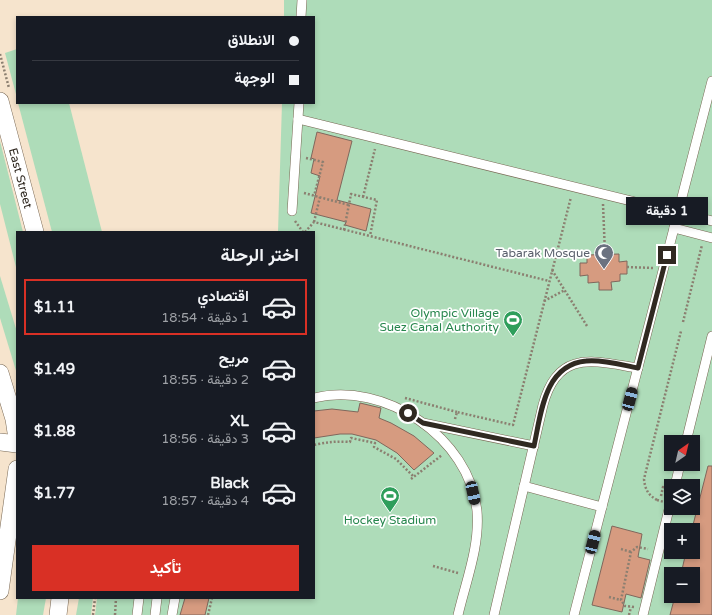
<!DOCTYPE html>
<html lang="ar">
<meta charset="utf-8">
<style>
:root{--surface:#171b24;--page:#242831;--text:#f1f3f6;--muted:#9ea1a6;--line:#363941;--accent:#d93025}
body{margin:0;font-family:"Varela Round",Vazirmatn,sans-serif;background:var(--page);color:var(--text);direction:rtl;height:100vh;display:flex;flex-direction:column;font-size:15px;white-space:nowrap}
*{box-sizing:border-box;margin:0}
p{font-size:13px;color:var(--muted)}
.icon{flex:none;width:22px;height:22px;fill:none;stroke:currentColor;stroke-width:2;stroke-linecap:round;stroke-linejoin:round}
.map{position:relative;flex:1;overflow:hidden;direction:ltr}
.side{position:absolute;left:16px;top:231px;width:299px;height:368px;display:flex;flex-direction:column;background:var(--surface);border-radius:0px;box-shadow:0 2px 6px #0003;direction:rtl}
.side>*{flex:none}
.hud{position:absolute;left:16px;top:16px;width:299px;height:88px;border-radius:0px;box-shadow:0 2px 6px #0003;direction:rtl;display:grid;align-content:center;height:88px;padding:0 16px;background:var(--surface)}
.needle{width:26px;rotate:34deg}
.controls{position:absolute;left:664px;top:435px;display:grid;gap:8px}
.controls a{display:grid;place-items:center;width:36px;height:36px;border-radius:0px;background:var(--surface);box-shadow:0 2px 6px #0003;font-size:20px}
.end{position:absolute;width:18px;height:18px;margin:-9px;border:5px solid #302921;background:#fff;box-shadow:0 0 0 2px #fff}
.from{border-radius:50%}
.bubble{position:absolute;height:28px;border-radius:0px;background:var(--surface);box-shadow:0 2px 6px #0003;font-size:13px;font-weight:700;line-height:28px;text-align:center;direction:rtl}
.car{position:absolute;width:12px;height:24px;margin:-12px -6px;border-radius:5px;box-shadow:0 0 3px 1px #0007;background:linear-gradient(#222 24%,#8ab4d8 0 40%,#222 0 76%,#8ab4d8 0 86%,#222 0)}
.hud b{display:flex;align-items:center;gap:14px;height:38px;font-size:15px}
.hud b+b{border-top:1px solid var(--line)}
.hud i{width:10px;height:10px;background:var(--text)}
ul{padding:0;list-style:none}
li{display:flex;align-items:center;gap:12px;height:56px;margin:0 8px 6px;padding:0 8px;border:2px solid transparent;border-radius:0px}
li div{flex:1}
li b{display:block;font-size:15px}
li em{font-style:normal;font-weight:700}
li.current{border-color:var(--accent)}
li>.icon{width:36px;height:36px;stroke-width:1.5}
h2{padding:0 16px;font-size:18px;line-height:48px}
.button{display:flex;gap:8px;margin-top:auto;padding:8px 16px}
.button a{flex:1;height:46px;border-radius:0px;background:var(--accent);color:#fff;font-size:16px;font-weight:700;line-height:46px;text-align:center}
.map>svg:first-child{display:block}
</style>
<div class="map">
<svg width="712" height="615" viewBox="0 0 712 615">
<rect width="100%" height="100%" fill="#f6e4cd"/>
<g fill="#aedcb9" fill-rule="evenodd">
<path d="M284,0H712V615H95L97,598H314V232H278L282,103H314V17H284ZM671,442H693V464H671ZM671,486H693V508H671ZM671,530H693V552H671ZM671,574H693V596H671Z"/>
<path d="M17,49V98L5,53Z"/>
<path d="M18,103H69L102,232H52Z"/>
<path d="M0,141L23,232H17V271L0,204Z"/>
<path d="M0,276L17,332V374L0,318Z"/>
<path d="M18,598H46L43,615H16Z"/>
<path d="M79,598H93L91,615H76Z"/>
</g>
<g fill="#d69b80" stroke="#80675c">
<path d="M317,132L352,141L337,200L371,209L366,231L345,225L346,222L311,213L320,176L311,173L314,159L311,158Z"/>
<path d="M619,254V262L627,261V274H620V281L611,282L612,290H599V282L588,283V275L580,276V263H587V255Z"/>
<path d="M360,403L381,408L379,418L391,423L414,436L434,453L414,470L397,453L376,440L352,434H340L314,438V411L332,409L358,412Z"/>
<path d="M708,466H712V615H670L675,596H693V574H681L686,552H693V525Z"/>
<path d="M612,526L642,534L638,557L650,560L641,598L626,594L622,612L592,605Z"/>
<path d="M185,598H209L205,615H180Z"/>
</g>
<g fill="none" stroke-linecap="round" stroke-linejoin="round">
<g stroke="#786753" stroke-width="10">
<g id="service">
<path d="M301,17L302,0"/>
<path d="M298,119L712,221"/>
<path d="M292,211L299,103"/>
<path d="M674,228L712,238"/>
<path d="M314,398C384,380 470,438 477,511C480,546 466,581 458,615"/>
<path d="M423,423L534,446"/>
<path d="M686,442L712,336"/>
<path d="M524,486L602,507"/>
<path d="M675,486L680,464"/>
<path d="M137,615L139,598"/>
<path d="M155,615L157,598"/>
<path d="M172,615L175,598"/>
<path d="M494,615L543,405C558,349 593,361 638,368"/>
<path d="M574,615L712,81"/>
<path d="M643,615L671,501"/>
</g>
</g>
<g stroke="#786753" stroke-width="18">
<g id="minor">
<path id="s1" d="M0,101L35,232"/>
<path d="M0,373L14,419L17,439"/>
<path d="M0,442L17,444"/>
<path d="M0,591L17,469"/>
<path d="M58,615L60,598"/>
</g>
</g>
<g stroke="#8b7f70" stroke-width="2.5" stroke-dasharray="2 2" stroke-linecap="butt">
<path d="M0,54L9,88"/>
<path d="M306,158L323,162L314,196"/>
<path d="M304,193L349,205"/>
<path d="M363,197L375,149"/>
<path d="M603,204L605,254"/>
<path d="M295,221L303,232"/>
<path d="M314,222L320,197"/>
<path d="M344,230L351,194L377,200L370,236"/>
<path d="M305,232L314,222L549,281"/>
<path d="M627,267L653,268"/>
<path d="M552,270L587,326"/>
<path d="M544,301L565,290"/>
<path d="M683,322L702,245"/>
<path d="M405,398L457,412"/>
<path d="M455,419L457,412L513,425L571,197"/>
<path d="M314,445C327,442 337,441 350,442L351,438L375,443L374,447L396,459L414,477"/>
<path d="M411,479L442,455"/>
<path d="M661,496L663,487L665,488"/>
<path d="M657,500C648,495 645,489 644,479L681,331"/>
<path d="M686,508L697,511"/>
<path d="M621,549L631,552"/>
<path d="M433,566L458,573"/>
<path d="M609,597L621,600"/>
<path d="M634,607L625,606L621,600L631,552L637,547L648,549"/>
<path d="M93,615L95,598"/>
<path d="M115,615L116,598"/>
<path d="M208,615L212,598"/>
<path d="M629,615L631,607"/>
</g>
<use href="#service" stroke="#fff" stroke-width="9"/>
<use href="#minor" stroke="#fff" stroke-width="17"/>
<path stroke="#8b7f70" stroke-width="2.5" stroke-dasharray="2 2" stroke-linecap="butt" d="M657,500L671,504"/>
</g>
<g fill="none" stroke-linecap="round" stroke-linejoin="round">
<path stroke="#302921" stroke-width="5" d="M408,413L423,423L534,446C541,414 544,365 586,361C602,359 622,365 638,368L667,255"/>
</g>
<defs>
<g id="mosque-pin" transform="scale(1)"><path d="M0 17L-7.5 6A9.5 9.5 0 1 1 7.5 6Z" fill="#6b7280" stroke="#fff"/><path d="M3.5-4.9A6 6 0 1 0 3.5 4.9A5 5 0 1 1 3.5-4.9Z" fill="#fff"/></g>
<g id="stadium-pin" transform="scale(1)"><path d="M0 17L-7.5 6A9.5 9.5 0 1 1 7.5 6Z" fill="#2e9e5b" stroke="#fff"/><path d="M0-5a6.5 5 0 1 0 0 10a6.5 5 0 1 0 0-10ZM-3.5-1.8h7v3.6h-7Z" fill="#fff"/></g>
</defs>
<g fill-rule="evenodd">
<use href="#mosque-pin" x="604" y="253"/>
<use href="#stadium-pin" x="513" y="320"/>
<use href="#stadium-pin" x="390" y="496"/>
</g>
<g text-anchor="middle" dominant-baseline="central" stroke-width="3.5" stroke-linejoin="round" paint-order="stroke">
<g font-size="12" fill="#302921" stroke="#fff">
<text stroke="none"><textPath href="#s1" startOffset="80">East Street</textPath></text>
</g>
<g font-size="12" fill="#5b616d" stroke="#fff" text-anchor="end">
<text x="590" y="253">Tabarak Mosque</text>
</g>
<g font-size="12" fill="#27864d" stroke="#fff" text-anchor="end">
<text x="499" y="313">Olympic Village<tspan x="499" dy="14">Suez Canal Authority</tspan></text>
<text x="390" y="520" text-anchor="middle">Hockey Stadium</text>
</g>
</g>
</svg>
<div class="controls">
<a><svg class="needle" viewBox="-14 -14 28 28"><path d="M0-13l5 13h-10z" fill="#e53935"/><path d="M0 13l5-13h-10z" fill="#9ea1a6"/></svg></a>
<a><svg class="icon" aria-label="layers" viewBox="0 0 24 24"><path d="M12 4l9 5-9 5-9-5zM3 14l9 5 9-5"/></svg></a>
<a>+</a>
<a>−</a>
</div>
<i class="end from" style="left:408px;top:413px"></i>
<i class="end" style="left:667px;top:255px"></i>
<div class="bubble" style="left:626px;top:197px;width:82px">1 دقيقة</div>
<i class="car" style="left:630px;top:399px;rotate:15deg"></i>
<i class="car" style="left:473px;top:493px;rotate:168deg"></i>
<i class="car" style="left:593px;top:542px;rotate:14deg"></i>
<div class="hud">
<b><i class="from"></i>الانطلاق</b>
<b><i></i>الوجهة</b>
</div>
<section class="side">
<h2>اختر الرحلة</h2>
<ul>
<li class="current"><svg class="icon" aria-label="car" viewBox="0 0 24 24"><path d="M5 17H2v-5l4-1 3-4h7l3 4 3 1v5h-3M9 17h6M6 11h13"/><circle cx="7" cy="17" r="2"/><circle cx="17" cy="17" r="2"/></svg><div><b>اقتصادي</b><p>1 دقيقة · 18:54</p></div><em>$1.11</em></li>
<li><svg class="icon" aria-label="car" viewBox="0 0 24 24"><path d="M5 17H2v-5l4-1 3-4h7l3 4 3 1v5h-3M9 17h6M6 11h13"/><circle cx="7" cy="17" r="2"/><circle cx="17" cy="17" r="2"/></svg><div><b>مريح</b><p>2 دقيقة · 18:55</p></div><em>$1.49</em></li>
<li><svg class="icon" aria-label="car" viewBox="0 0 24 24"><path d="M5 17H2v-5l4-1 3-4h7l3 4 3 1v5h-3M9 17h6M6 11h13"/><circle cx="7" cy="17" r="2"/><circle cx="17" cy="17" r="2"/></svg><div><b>XL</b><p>3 دقيقة · 18:56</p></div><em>$1.88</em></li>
<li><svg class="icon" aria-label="car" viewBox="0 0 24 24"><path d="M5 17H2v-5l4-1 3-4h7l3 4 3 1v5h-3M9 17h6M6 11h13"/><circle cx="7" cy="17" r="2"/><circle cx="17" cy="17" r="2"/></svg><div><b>Black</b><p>4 دقيقة · 18:57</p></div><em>$1.77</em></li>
</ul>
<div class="button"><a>تأكيد</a></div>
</section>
</div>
